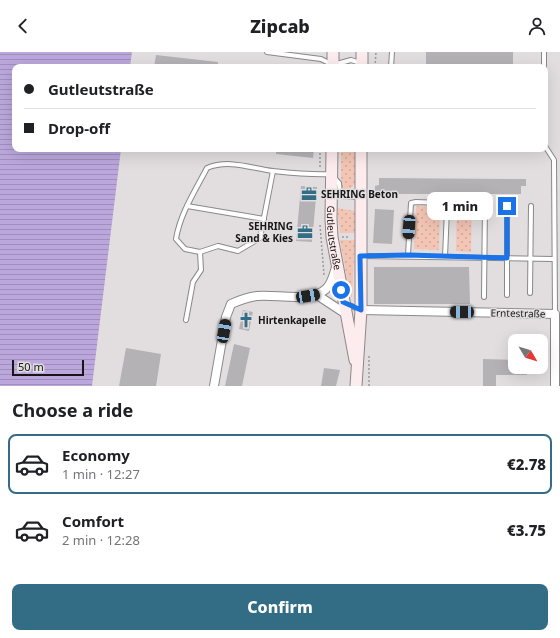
<!DOCTYPE html>
<meta charset="utf-8">
<style>
:root{--surface:#fff;--page:#f6f6f6;--text:#202124;--muted:#757577;--line:#e0e0e0;--accent:#326d85}
body{margin:0;font-family:"Noto Sans",sans-serif;background:var(--page);color:var(--text);height:100vh;display:flex;flex-direction:column;font-size:15px;white-space:nowrap}
*{box-sizing:border-box;margin:0}
p{font-size:13px;color:var(--muted)}
.icon{flex:none;width:22px;height:22px;fill:none;stroke:currentColor;stroke-width:2;stroke-linecap:round;stroke-linejoin:round}
.map{position:relative;height:334px;overflow:hidden}
.side{display:flex;flex-direction:column;background:var(--surface);flex:1}
.side>*{flex:none}
.banner{position:absolute;left:12px;top:12px;width:536px;height:88px;border-radius:8px;box-shadow:0 4px 16px #0002;display:grid;align-content:center;height:88px;padding:0 12px;background:var(--surface)}
.needle{width:26px;rotate:128deg}
.fabs{position:absolute;left:508px;top:282px;display:grid;gap:8px}
.fabs a{display:grid;place-items:center;width:40px;height:40px;border-radius:8px;background:var(--surface);box-shadow:0 4px 16px #0002;font-size:20px}
.scale{position:absolute;left:12px;bottom:10px;width:72px;box-sizing:border-box;padding-left:4px;border:2px solid #171616;border-top:0;font-size:11px;line-height:14px;white-space:nowrap;color:#171616;-webkit-text-stroke:3px #e2dee0;paint-order:stroke}
.end{position:absolute;width:18px;height:18px;margin:-9px;border:5px solid #1a73e8;background:#fff;box-shadow:0 0 0 2px #fff}
.from{border-radius:50%}
.bubble{position:absolute;height:28px;border-radius:8px;background:var(--surface);box-shadow:0 4px 16px #0002;font-size:13px;font-weight:800;line-height:28px;text-align:center}
.car{position:absolute;width:12px;height:24px;margin:-12px -6px;border-radius:5px;box-shadow:0 0 3px 1px #0007;background:linear-gradient(#222 24%,#8ab4d8 0 40%,#222 0 76%,#8ab4d8 0 86%,#222 0)}
.banner b{display:flex;align-items:center;gap:14px;height:38px;font-size:15px}
.banner b+b{border-top:1px solid var(--line)}
.banner i{width:10px;height:10px;background:var(--text)}
ul{padding:0;list-style:none}
li{display:flex;align-items:center;gap:12px;height:60px;margin:0 8px 6px;padding:0 4px;border:2px solid transparent;border-radius:8px}
li div{flex:1}
li b{display:block;font-size:15px}
li em{font-style:normal;font-weight:800}
li.on{border-color:var(--accent)}
li>.icon{width:36px;height:36px;stroke-width:1.5}
h2{padding:0 12px;font-size:18px;line-height:48px}
.button{display:flex;gap:8px;margin-top:auto;padding:8px 12px}
.button a{flex:1;height:46px;border-radius:8px;background:var(--accent);color:#fff;font-size:16px;font-weight:800;line-height:46px;text-align:center}
header{display:flex;justify-content:space-between;align-items:center;height:52px;padding:0 12px;background:var(--surface);font-size:18px;font-weight:800}
.map>svg:first-child{display:block}
</style>
<header><svg class="icon" aria-label="back" viewBox="0 0 24 24"><path d="M15 5l-7 7 7 7"/></svg>Zipcab<svg class="icon" aria-label="person" viewBox="0 0 24 24"><circle cx="12" cy="8" r="4"/><path d="M4 21q1-7 8-7t8 7"/></svg></header>
<div class="map">
<svg width="560" height="334" viewBox="0 0 560 334">
<defs>
<pattern id="grass-dots" width="8" height="8" patternUnits="userSpaceOnUse"><rect width="8" height="8" fill="#f3c5b4"/><path d="M2 2h.1M6 6h.1" fill="none" stroke="#d0a89a" stroke-width="1.8" stroke-linecap="round"/></pattern>
<pattern id="water-rules" width="6" height="5" patternUnits="userSpaceOnUse"><rect width="6" height="5" fill="#bba7dc"/><path d="M0 2.5h6" fill="none" stroke="#a08fbc"/></pattern>
</defs>
<rect width="100%" height="100%" fill="#e2dee0"/>
<g fill="url(#grass-dots)">
<path d="M341,97H356V129L350,139L343,137L341,134Z"/>
<path d="M457,149L472,150L471,200L456,199Z"/>
<path d="M416,154L440,155L439,198L414,197Z"/>
<path d="M337,156L355,159V181H340Z"/>
<path d="M340,188H355L352,246L350,243Z"/>
</g>
<path fill="url(#water-rules)" d="M0,0H132L130,15H15V97H121L92,334H0Z"/>
<g fill="#b5b2b5">
<rect x="426" y="0" width="87" height="15"/>
<path d="M156,3L218,10V15H154Z"/>
<path d="M276,97H314L313,106L276,102Z"/>
<path d="M379,126L526,127V134H521V142H375V134L379,133Z"/>
<path d="M301,134L317,135L312,190L296,189Z"/>
<path d="M375,157L394,158L392,192L373,191Z"/>
<path d="M374,215H469L470,252H374Z"/>
<path d="M243,258L253,260L249,279L239,277Z"/>
<path d="M234,292L250,296L242,334H225Z"/>
<path d="M126,296L161,302L156,334H119Z"/>
<path d="M483,307L515,308V315H527V323H496V334H483Z"/>
<path d="M324,316L340,318L336,334H321Z"/>
</g>
<g fill="none" stroke-linecap="round" stroke-linejoin="round">
<g stroke="#8b8889" stroke-width="6">
<g id="service">
<path d="M267,0L321,7L333,13L351,8L357,10L360,13"/>
<path d="M544,0V15"/>
<path d="M391,15L392,0"/>
<path d="M545,94L554,108L555,262"/>
<path d="M273,119L260,186L238,199L218,194L200,200L185,197L176,187C180,162 195,139 207,116C229,107 250,116 273,119C292,121 312,123 331,122L339,131L340,142L342,144L353,145L359,142"/>
<path d="M187,154L264,167"/>
<path d="M408,203L411,151L416,150L443,151L447,157L445,205"/>
<path d="M362,204L554,207"/>
<path d="M530,241L531,154"/>
<path d="M507,243V154"/>
<path d="M484,245L485,151"/>
<path d="M347,252L360,258"/>
<path d="M186,268L193,230L201,218L200,200"/>
</g>
</g>
<g stroke="#8b8889" stroke-width="10">
<g id="minor">
<path d="M317,243L346,262"/>
<path d="M361,258L555,262V334"/>
<path d="M214,334L226,265L231,252C240,248 247,245 257,244C276,242 311,251 326,237C332,231 334,222 336,215"/>
</g>
</g>
<g stroke="#8b8889" stroke-width="13">
<g id="secondary">
<path d="M333,0V15"/>
<path d="M362,15V0"/>
<path id="s1" d="M332,97L331,167L332,185L355,308"/>
<path d="M356,334L361,258V97"/>
</g>
</g>
<g stroke="#9b989a" stroke-width="1.5" stroke-dasharray="2 2" stroke-linecap="butt">
<path d="M375,15L376,0"/>
<path d="M320,115V97"/>
<path d="M320,173L324,223"/>
<path d="M342,185H350"/>
<path d="M369,304V334"/>
</g>
<use href="#service" stroke="#fff" stroke-width="4"/>
<use href="#minor" stroke="#fff" stroke-width="8"/>
<use href="#secondary" stroke="#fdeced" stroke-width="11"/>
</g>
<g fill="none" stroke-linecap="round" stroke-linejoin="round">
<path stroke="#1a73e8" stroke-width="5" d="M341,238L343,250L361,258L360,204L408,203L507,206V154"/>
</g>
<defs>
<g id="office-bare" transform="scale(1.2)"><path d="M-6-3h4V-5.5h4V-3h4V5H-6ZM-1-4.5V-3h2v-1.5ZM-6 0V1H6V0Z" fill="#326d85" stroke="#e2dee0" stroke-width="2.5" paint-order="stroke"/></g>
<g id="church-bare" transform="scale(1.2)"><path d="M-1.2-6h2.4v3.5h3.3v2.4h-3.3V6h-2.4V-.1h-3.3v-2.4h3.3Z" fill="#326d85" stroke="#e2dee0" stroke-width="2.5" paint-order="stroke"/></g>
</defs>
<g fill-rule="evenodd">
<use href="#office-bare" x="309" y="142"/>
<use href="#office-bare" x="305" y="180"/>
<use href="#church-bare" x="246" y="268"/>
</g>
<g text-anchor="middle" dominant-baseline="central" stroke-width="3" stroke-linejoin="round" paint-order="stroke">
<g font-size="10" font-weight="bold" fill="#171616" stroke="#e2dee0" text-anchor="start">
<text x="321" y="142">SEHRING Beton</text>
<text x="293" y="174" text-anchor="end">SEHRING<tspan x="293" dy="12">Sand &amp; Kies</tspan></text>
<text x="258" y="268">Hirtenkapelle</text>
</g>
<g font-size="10" fill="#171616" stroke="#e2dee0">
<text stroke="none"><textPath href="#s1" startOffset="89">Gutleutstraße</textPath></text>
<text transform="translate(518 261) rotate(1)">Erntestraße</text>
</g>
</g>
</svg>
<div class="fabs">
<a><svg class="needle" viewBox="-14 -14 28 28"><path d="M0-13l5 13h-10z" fill="#e53935"/><path d="M0 13l5-13h-10z" fill="#757577"/></svg></a>
</div>
<div class="scale">50 m</div>
<i class="end from" style="left:341px;top:238px"></i>
<i class="end" style="left:507px;top:154px"></i>
<div class="bubble" style="left:427px;top:140px;width:66px">1 min</div>
<i class="car" style="left:409px;top:175px;rotate:184deg"></i>
<i class="car" style="left:308px;top:244px;rotate:80deg"></i>
<i class="car" style="left:462px;top:260px;rotate:271deg"></i>
<i class="car" style="left:224px;top:279px;rotate:10deg"></i>
<div class="banner">
<b><i class="from"></i>Gutleutstraße</b>
<b><i></i>Drop-off</b>
</div>
</div>
<section class="side">
<h2>Choose a ride</h2>
<ul>
<li class="on"><svg class="icon" aria-label="car" viewBox="0 0 24 24"><path d="M5 17H2v-5l4-1 3-4h7l3 4 3 1v5h-3M9 17h6M6 11h13"/><circle cx="7" cy="17" r="2"/><circle cx="17" cy="17" r="2"/></svg><div><b>Economy</b><p>1 min · 12:27</p></div><em>€2.78</em></li>
<li><svg class="icon" aria-label="car" viewBox="0 0 24 24"><path d="M5 17H2v-5l4-1 3-4h7l3 4 3 1v5h-3M9 17h6M6 11h13"/><circle cx="7" cy="17" r="2"/><circle cx="17" cy="17" r="2"/></svg><div><b>Comfort</b><p>2 min · 12:28</p></div><em>€3.75</em></li>
</ul>
<div class="button"><a>Confirm</a></div>
</section>
